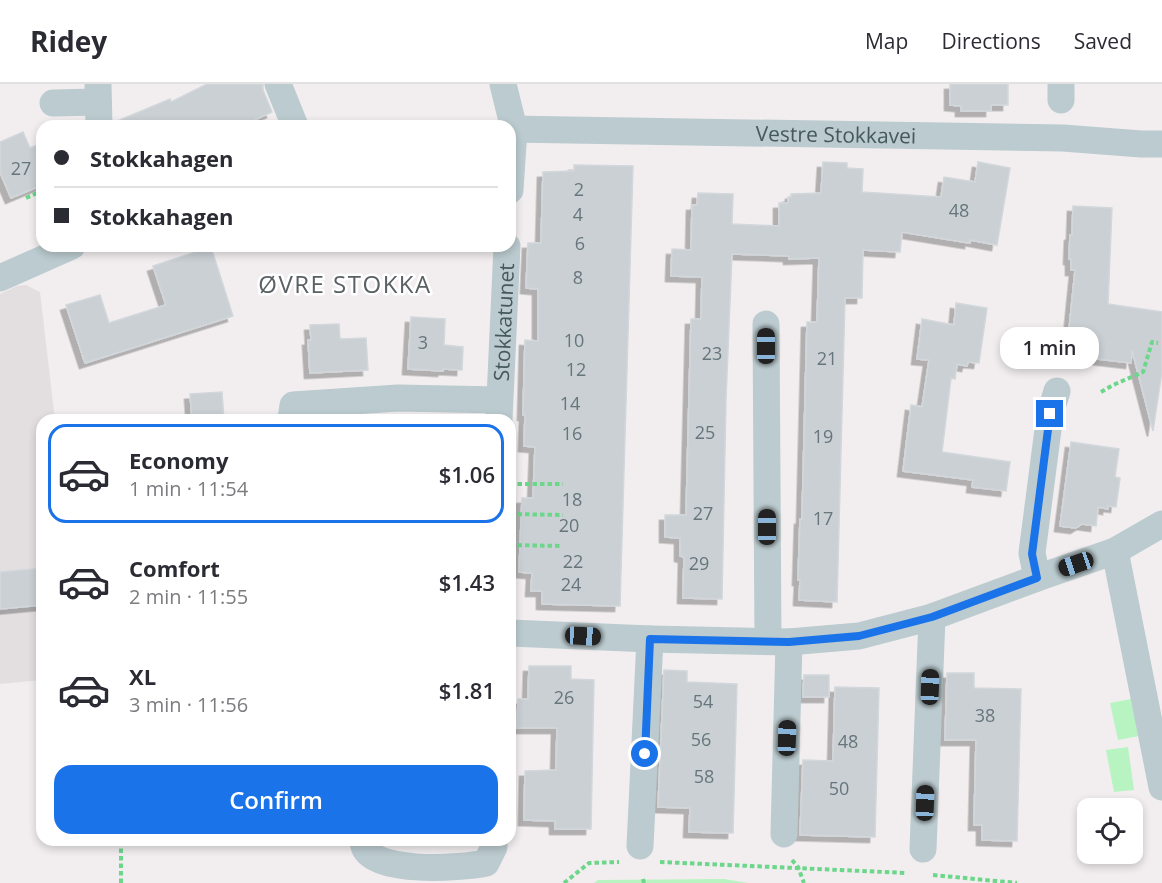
<!DOCTYPE html>
<meta charset="utf-8">
<style>
:root{--surface:#fff;--page:#f2f2f3;--text:#2b2b33;--muted:#7c7c81;--line:#e1e1e2;--accent:#1a73e8}
body{margin:0;font-family:"Open Sans",sans-serif;background:var(--page);color:var(--text);height:100vh;display:flex;flex-direction:column;font-size:22px;white-space:nowrap}
*{box-sizing:border-box;margin:0}
p{font-size:20px;color:var(--muted)}
.icon{flex:none;width:33px;height:33px;fill:none;stroke:currentColor;stroke-width:2;stroke-linecap:round;stroke-linejoin:round}
.map{position:relative;flex:1;overflow:hidden}
.sheet{position:absolute;left:36px;top:330px;width:480px;height:432px;display:flex;flex-direction:column;background:var(--surface);border-radius:18px;box-shadow:0 3px 9px #0003}
.sheet>*{flex:none}
.hud{position:absolute;left:36px;top:36px;width:480px;height:132px;border-radius:18px;box-shadow:0 3px 9px #0003;display:grid;align-content:center;height:132px;padding:0 18px;background:var(--surface)}
.tools{position:absolute;left:1077px;top:714px;display:grid;gap:12px}
.tools a{display:grid;place-items:center;width:66px;height:66px;border-radius:12px;background:var(--surface);box-shadow:0 3px 9px #0003;font-size:30px}
.end{position:absolute;width:27px;height:27px;margin:-14px;border:8px solid #1a73e8;background:#fff;box-shadow:0 0 0 3px #fff}
.from{border-radius:50%}
.bubble{position:absolute;height:42px;border-radius:18px;background:var(--surface);box-shadow:0 3px 9px #0003;font-size:20px;font-weight:600;line-height:42px;text-align:center}
.car{position:absolute;width:18px;height:36px;margin:-18px -9px;border-radius:8px;box-shadow:0 0 4px 2px #0007;background:linear-gradient(#222 24%,#8ab4d8 0 40%,#222 0 76%,#8ab4d8 0 86%,#222 0)}
.hud b{display:flex;align-items:center;gap:21px;height:57px;font-size:22px}
.hud b+b{border-top:2px solid var(--line)}
.hud i{width:15px;height:15px;background:var(--text)}
ul{padding:10px 0 0;list-style:none}
li{display:flex;align-items:center;gap:18px;height:99px;margin:0 12px 9px;padding:0 6px;border:3px solid transparent;border-radius:18px}
li div{flex:1}
li b{display:block;font-size:22px}
li em{font-style:normal;font-weight:600}
li.on{border-color:var(--accent)}
li>.icon{width:54px;height:54px;stroke-width:1.5}
.action{display:flex;gap:12px;margin-top:auto;padding:12px 18px}
.action a{flex:1;height:69px;border-radius:18px;background:var(--accent);color:#fff;font-size:24px;font-weight:600;line-height:69px;text-align:center}
header{display:flex;align-items:center;gap:36px;box-sizing:border-box;height:84px;padding:0 30px;background:var(--surface);border-bottom:2px solid var(--line)}
header strong{font-size:28px}
nav{display:flex;gap:33px;margin-inline-start:auto;font-size:21px}
.map>svg:first-child{display:block}
</style>
<header>
<strong>Ridey</strong>
<nav><a>Map</a><a>Directions</a><a>Saved</a></nav>
</header>
<div class="map">
<svg width="1162" height="799" viewBox="0 0 1162 799">
<defs>
<filter id="shadow"><feDropShadow dx="-5.5" dy="5.5" stdDeviation="0" flood-color="#0004"/></filter>
</defs>
<rect width="100%" height="100%" fill="#f2eeef"/>
<path fill="#e3dfe1" d="M26,201L40,208L55,336H42V596L0,600V210L17,202Z"/>
<g fill="#b8f4c2">
<path d="M1131,615L1139,652L1118,656L1110,619Z"/>
<path d="M1128,663L1134,706L1114,708L1106,666Z"/>
<path d="M724,795L748,799H594L598,796Z"/>
</g>
<g fill="#cad0d4" stroke="#d2d7db" stroke-width="1.5" filter="url(#shadow)">
<path d="M207,0H263V6L272,28L241,42H115V38L170,15L171,18Z"/>
<path d="M950,0H1008V21H991V27H961V22L950,21Z"/>
<path d="M23,48L30,64L42,59V101L11,114L0,88V58Z"/>
<path d="M823,78L847,79V84L863,85L862,108L941,113L944,93L975,98L978,78L1010,84L997,161L970,156V159L902,148L900,168L863,166L862,214H845L837,518L799,516L800,496H798L800,435H802L807,238H817L819,174L789,175V172L732,170L726,315L722,515L683,514L684,473L680,472V454L665,453V431H686L691,235H701L702,193L671,192L672,165L691,166L692,121H697L698,109L733,110L732,140L779,142V119H788V113H791V110L821,109Z"/>
<path d="M574,81L633,82L620,522L542,520V507H531L532,489L519,488L522,414H533L535,363L524,362L525,331H523L525,256L538,257V205L526,204L528,159H541L543,88L574,87Z"/>
<path d="M1073,122L1112,124L1108,220L1162,228V288L1153,347L1132,266L1131,279L1089,274L1091,260L1068,256L1075,186H1071V175H1069L1070,151H1072Z"/>
<path d="M211,163L233,232L85,279L66,221L100,211L109,239L166,221L153,182Z"/>
<path d="M956,219L987,224L979,279L968,278L967,282L957,280L955,295L951,294L942,368L1010,378L1006,407L972,403L973,396L903,387L911,321L922,323L929,276L917,275L922,235L954,241Z"/>
<path d="M411,233L445,235L444,261L463,263L462,286L443,285V287L408,285Z"/>
<path d="M339,240L340,255L366,254L368,286L310,289L308,256H311L310,241Z"/>
<path d="M222,308L224,336H192L190,310Z"/>
<path d="M1071,358L1119,365L1115,393L1120,394L1116,423L1108,422V425L1098,423L1096,442L1082,440L1076,444L1060,442Z"/>
<path d="M42,484V521L0,525V488Z"/>
<path d="M529,582H571V595L594,596L591,745H555V737L524,736L525,687L556,686L557,644H517L518,615H528Z"/>
<path d="M664,586L687,587V598L737,600L733,749L689,748L690,724L658,723Z"/>
<path d="M947,589H974V604L1021,605L1017,757L982,756V741H974L976,656H945Z"/>
<path d="M804,591H829V613H803Z"/>
<path d="M835,603L879,604L875,753L800,751L803,676L833,677Z"/>
</g>
<g fill="none" stroke-linecap="round" stroke-linejoin="round">
<g stroke="#6cd68b" stroke-width="4" stroke-dasharray="4.5 3" stroke-linecap="butt">
<path d="M26,114L42,107"/>
<path d="M1101,308L1113,301L1143,288L1152,258L1158,259"/>
<path d="M510,400H563"/>
<path d="M510,430L563,431"/>
<path d="M510,461L562,462"/>
<path d="M792,776L798,783L804,799"/>
<path d="M660,778L907,789"/>
<path d="M933,791L1017,799"/>
<path d="M643,795L644,799"/>
<path d="M121,799V756"/>
<path d="M564,799L589,779L619,778"/>
</g>
<g stroke="#bbcbcf" stroke-width="27">
<path d="M278,0L295,42"/>
<path d="M503,0L514,45L510,106"/>
<path d="M1061,0V16"/>
<path d="M98,1L99,42"/>
<path d="M53,19L98,18"/>
<path id="s1" d="M510,45L1063,54L1141,60H1162"/>
<path d="M0,194L72,162"/>
<path d="M766,240L768,557"/>
<path d="M291,336L293,321L398,314L499,316"/>
<path id="s2" d="M499,336L507,162"/>
<path d="M1115,467L1162,703"/>
<path d="M1037,494L1032,469L1050,330L1057,307"/>
<path d="M510,549L650,555L789,558L859,552L932,533L1037,494L1115,467L1162,440"/>
<path d="M784,750L789,558"/>
<path d="M363,756C363,792 463,784 486,779L494,763V756"/>
<path d="M640,762L650,555"/>
<path d="M923,765L932,533"/>
</g>
</g>
<g fill="none" stroke-linecap="round" stroke-linejoin="round">
<path stroke="#1a73e8" stroke-width="8" d="M645,670L650,555L789,558L859,552L932,533L1037,494L1032,470L1050,330"/>
</g>
<g text-anchor="middle" dominant-baseline="central" stroke-width="5" stroke-linejoin="round" paint-order="stroke">
<g font-size="18" fill="#66767c">
<text x="21" y="84">27</text>
<text x="579" y="105">2</text>
<text x="959" y="126">48</text>
<text x="578" y="130">4</text>
<text x="580" y="159">6</text>
<text x="578" y="193">8</text>
<text x="574" y="256">10</text>
<text x="423" y="258">3</text>
<text x="712" y="269">23</text>
<text x="827" y="274">21</text>
<text x="576" y="285">12</text>
<text x="570" y="319">14</text>
<text x="705" y="348">25</text>
<text x="572" y="349">16</text>
<text x="823" y="352">19</text>
<text x="572" y="415">18</text>
<text x="703" y="429">27</text>
<text x="823" y="434">17</text>
<text x="569" y="441">20</text>
<text x="573" y="477">22</text>
<text x="699" y="479">29</text>
<text x="571" y="500">24</text>
<text x="564" y="613">26</text>
<text x="703" y="617">54</text>
<text x="985" y="631">38</text>
<text x="701" y="655">56</text>
<text x="848" y="657">48</text>
<text x="704" y="692">58</text>
<text x="839" y="704">50</text>
</g>
<g font-size="21" fill="#45585e" stroke="#fff">
<text stroke="none"><textPath href="#s1" startOffset="326">Vestre Stokkavei</textPath></text>
<text stroke="none"><textPath href="#s2" startOffset="98">Stokkatunet</textPath></text>
</g>
<g font-size="24" letter-spacing="1.5" fill="#5a6165" stroke="#fff">
<text x="345" y="199">ØVRE STOKKA</text>
</g>
</g>
</svg>
<div class="tools">
<a><svg class="icon" aria-label="locate" viewBox="0 0 24 24"><circle cx="12" cy="12" r="6"/><path d="M12 2v4M12 18v4M2 12h4M18 12h4"/></svg></a>
</div>
<i class="end from" style="left:645px;top:670px"></i>
<i class="end" style="left:1050px;top:330px"></i>
<div class="bubble" style="left:1000px;top:243px;width:99px">1 min</div>
<i class="car" style="left:766px;top:262px;rotate:0deg"></i>
<i class="car" style="left:767px;top:443px;rotate:0deg"></i>
<i class="car" style="left:1076px;top:480px;rotate:251deg"></i>
<i class="car" style="left:583px;top:552px;rotate:93deg"></i>
<i class="car" style="left:930px;top:603px;rotate:2deg"></i>
<i class="car" style="left:787px;top:654px;rotate:2deg"></i>
<i class="car" style="left:925px;top:719px;rotate:2deg"></i>
<div class="hud">
<b><i class="from"></i>Stokkahagen</b>
<b><i></i>Stokkahagen</b>
</div>
<section class="sheet">
<ul>
<li class="on"><svg class="icon" aria-label="car" viewBox="0 0 24 24"><path d="M5 17H2v-5l4-1 3-4h7l3 4 3 1v5h-3M9 17h6M6 11h13"/><circle cx="7" cy="17" r="2"/><circle cx="17" cy="17" r="2"/></svg><div><b>Economy</b><p>1 min · 11:54</p></div><em>$1.06</em></li>
<li><svg class="icon" aria-label="car" viewBox="0 0 24 24"><path d="M5 17H2v-5l4-1 3-4h7l3 4 3 1v5h-3M9 17h6M6 11h13"/><circle cx="7" cy="17" r="2"/><circle cx="17" cy="17" r="2"/></svg><div><b>Comfort</b><p>2 min · 11:55</p></div><em>$1.43</em></li>
<li><svg class="icon" aria-label="car" viewBox="0 0 24 24"><path d="M5 17H2v-5l4-1 3-4h7l3 4 3 1v5h-3M9 17h6M6 11h13"/><circle cx="7" cy="17" r="2"/><circle cx="17" cy="17" r="2"/></svg><div><b>XL</b><p>3 min · 11:56</p></div><em>$1.81</em></li>
</ul>
<div class="action"><a>Confirm</a></div>
</section>
</div>
